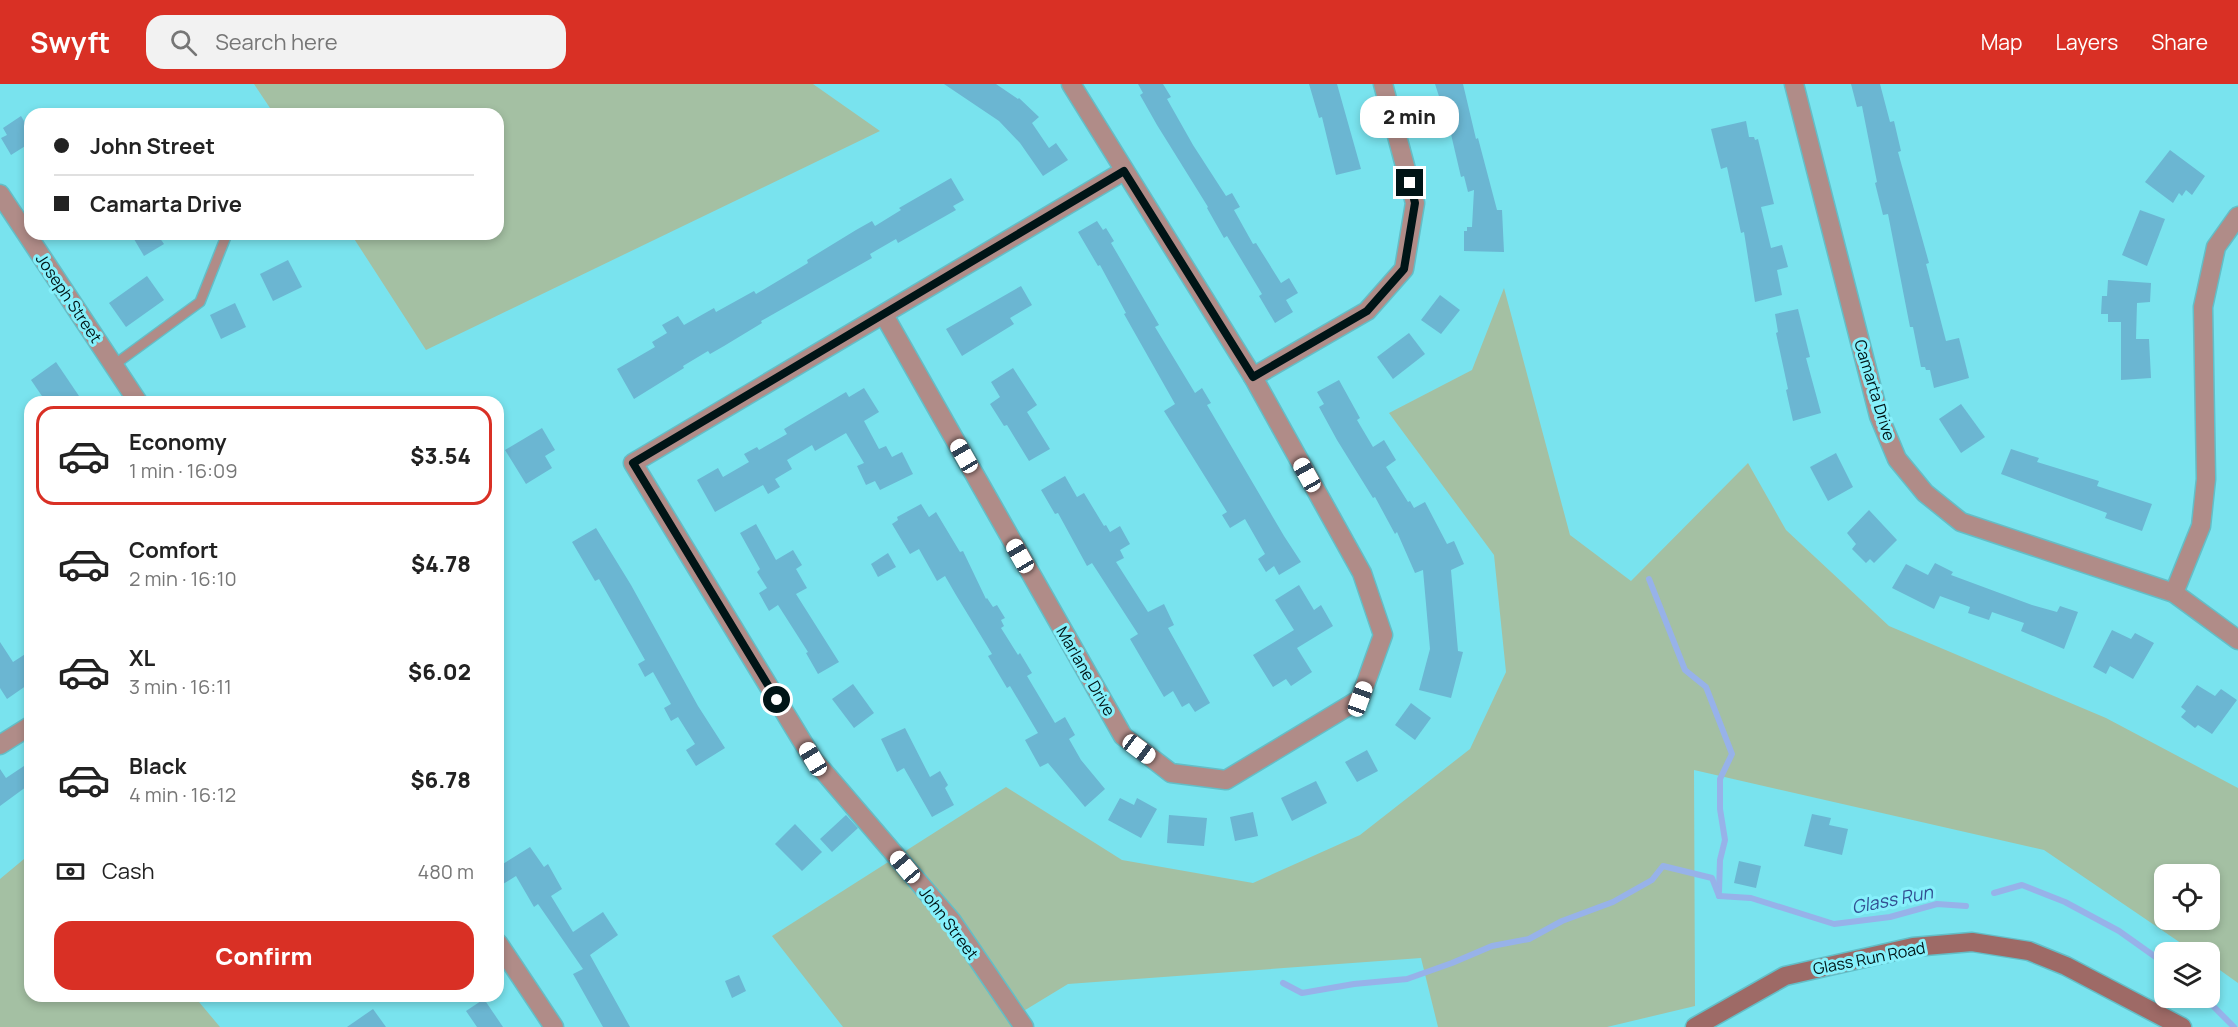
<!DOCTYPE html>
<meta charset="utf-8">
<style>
:root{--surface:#fff;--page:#f2f2f2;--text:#222;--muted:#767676;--line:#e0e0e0;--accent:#d93025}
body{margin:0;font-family:Manrope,sans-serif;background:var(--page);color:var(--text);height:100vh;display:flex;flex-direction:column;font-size:22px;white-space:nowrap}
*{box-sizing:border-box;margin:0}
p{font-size:20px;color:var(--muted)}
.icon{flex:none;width:33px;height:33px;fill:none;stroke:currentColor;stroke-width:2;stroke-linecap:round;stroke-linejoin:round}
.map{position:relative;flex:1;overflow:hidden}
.side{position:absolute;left:24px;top:312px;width:480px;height:606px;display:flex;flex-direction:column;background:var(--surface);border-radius:18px;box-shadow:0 3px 9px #0003}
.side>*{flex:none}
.top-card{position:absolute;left:24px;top:24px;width:480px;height:132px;border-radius:18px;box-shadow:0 3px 9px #0003;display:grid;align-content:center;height:132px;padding:0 30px;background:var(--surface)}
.buttons{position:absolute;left:2154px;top:780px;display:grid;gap:12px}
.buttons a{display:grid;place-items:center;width:66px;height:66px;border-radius:12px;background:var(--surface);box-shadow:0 3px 9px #0003;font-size:30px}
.end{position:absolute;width:27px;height:27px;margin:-14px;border:8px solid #001416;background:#fff;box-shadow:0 0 0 3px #fff}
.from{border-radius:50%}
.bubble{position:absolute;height:42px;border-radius:18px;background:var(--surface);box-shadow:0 3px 9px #0003;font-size:20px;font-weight:800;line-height:42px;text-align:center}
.car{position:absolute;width:18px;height:36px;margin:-18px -9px;border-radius:8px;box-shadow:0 0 4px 2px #0007;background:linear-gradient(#fff 24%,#345 0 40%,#fff 0 76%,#345 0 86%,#fff 0)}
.top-card b{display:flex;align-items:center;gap:21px;height:57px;font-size:22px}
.top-card b+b{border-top:2px solid var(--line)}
.top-card i{width:15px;height:15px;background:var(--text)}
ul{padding:10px 0 0;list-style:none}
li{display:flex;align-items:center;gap:18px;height:99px;margin:0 12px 9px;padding:0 18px;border:3px solid transparent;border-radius:18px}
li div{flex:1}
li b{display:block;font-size:22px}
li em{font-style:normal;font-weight:800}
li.on{border-color:var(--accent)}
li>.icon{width:54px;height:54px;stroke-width:1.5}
.pay{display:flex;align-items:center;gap:15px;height:66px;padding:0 30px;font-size:22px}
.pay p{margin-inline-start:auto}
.action{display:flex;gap:12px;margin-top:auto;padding:12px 30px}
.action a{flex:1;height:69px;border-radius:18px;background:var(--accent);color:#fff;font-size:24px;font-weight:800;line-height:69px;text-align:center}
header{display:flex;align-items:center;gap:36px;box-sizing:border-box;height:84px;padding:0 30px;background:var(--accent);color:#fff}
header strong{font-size:28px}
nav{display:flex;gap:33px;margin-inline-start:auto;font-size:21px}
.search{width:420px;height:54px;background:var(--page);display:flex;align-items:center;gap:15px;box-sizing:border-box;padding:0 21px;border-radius:18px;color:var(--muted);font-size:22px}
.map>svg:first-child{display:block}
</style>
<header>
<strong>Swyft</strong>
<div class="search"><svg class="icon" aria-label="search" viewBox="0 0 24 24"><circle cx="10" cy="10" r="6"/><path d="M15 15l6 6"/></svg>Search here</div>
<nav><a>Map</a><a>Layers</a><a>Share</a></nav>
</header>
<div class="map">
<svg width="2238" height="943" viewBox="0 0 2238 943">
<rect width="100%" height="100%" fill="#79e3ee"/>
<g fill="#a4c0a3" fill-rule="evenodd">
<path d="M254,0H813L880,47L426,266L351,150H498V30H274Z"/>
<path d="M1504,204L1570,451L1631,497L1748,379L1786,446L1889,542L2106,634L2238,704V899L2210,879V868H2194L2044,766L1694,686L1695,922L1607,943H1438L1421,874L1068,900L1017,931L1024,943H843L772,852L1006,703L1122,776L1253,799L1360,751L1470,665L1506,588L1494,471L1389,329L1472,286ZM2164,790H2210V836H2164Z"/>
<path d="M30,770V912H194L220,943H0V795Z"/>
</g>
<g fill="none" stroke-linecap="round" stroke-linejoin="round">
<g stroke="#97b2e9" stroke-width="6">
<path d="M1649,495L1685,586L1706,603L1732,670L1720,695V725L1725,756L1720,776L1719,808"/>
<path d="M1994,809L2022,801L2065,818L2119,847L2164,879"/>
<path d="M1719,812L1751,814L1834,840L1890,833L1937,820L1966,822"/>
<path d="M1283,899L1302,909L1354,900L1407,895L1452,879L1492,862L1529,855L1562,837L1613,818L1652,796L1663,782L1712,794L1719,812"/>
<path d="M2205,914L2234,943"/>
</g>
</g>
<g fill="#6bb6d2">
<path d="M944,0H996L1018,15L1019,14L1039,33L1032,39L1049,64L1056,59L1068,76L1043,92L1020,59L999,37Z"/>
<path d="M1138,0H1163L1171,13L1167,15L1193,61L1226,112L1232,109L1240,123L1234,126L1253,160L1256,159L1281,199L1289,194L1298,209L1286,216L1293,228L1275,239L1259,212L1262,210L1227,152L1224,154L1207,124L1208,123L1157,41L1140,11L1143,9Z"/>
<path d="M1309,0H1337L1361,85L1336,91L1322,33L1319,34Z"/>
<path d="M1435,0H1463L1476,55L1478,54L1497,126H1502L1504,168L1464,167V147H1467V143H1472L1474,106L1468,108L1464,92L1461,93L1450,46Z"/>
<path d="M1851,0H1880L1890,38L1894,37L1901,67L1898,68L1929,179L1926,180L1946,257L1959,254L1969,294L1934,304L1930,286H1926L1925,283H1921L1913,243H1910L1888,130L1883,131L1875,99L1877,98L1862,22L1857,23Z"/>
<path d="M21,32L30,47V59L11,71L1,54L7,51L3,44Z"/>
<path d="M1746,37L1749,53H1754L1755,56L1758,55L1774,120L1761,123L1771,164L1782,161L1788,183L1777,186L1782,211L1755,218L1744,148L1741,149L1727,83L1721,85L1711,45Z"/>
<path d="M2170,66L2205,92L2192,111L2186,106L2182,112L2179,109L2173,119L2145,98Z"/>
<path d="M951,94L964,116L953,122L956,126L898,159L896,155L870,170L872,174L761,237L762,239L724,262L710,270L708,267L683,282L684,284L634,315L617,285L655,263L652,258L667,249L662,241L678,232L684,241L714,224L716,228L754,207L756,210L808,179L807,176L856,146L872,137L875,142L901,126L899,124Z"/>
<path d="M2140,126L2165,135L2147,182L2122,171Z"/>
<path d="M1097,137L1103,146L1106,144L1114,157L1111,159L1159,241L1155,243L1195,309L1202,304L1211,319L1207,321L1284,452L1301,478L1279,491L1274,482L1266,488L1258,475L1265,470L1245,435L1230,444L1222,431L1227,428L1164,327L1175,320L1124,230L1126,229L1100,181L1098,182L1078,148Z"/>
<path d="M131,150H157L164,160L144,172Z"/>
<path d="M288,176L302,203L273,217L260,190Z"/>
<path d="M147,192L164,216L126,243L109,219Z"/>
<path d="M2108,196L2151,199L2150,218L2137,219L2136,255H2149L2151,294L2121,296V238H2108V230H2101L2102,212H2107Z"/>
<path d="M1021,202L1032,221L1010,234L1014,240L962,272L946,245Z"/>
<path d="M1440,211L1460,226L1441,250L1421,236Z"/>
<path d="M235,219L246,243L221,255L210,231Z"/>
<path d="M1798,225L1810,273L1806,274L1821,329L1793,337L1786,306L1788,305L1776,249L1778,248L1775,230Z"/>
<path d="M1409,249L1425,270L1393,295L1377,273Z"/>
<path d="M56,278L79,312L70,318H46L31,296Z"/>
<path d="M1013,284L1037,321L1027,328L1050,365L1029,377L1007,341L1004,342L990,320L1000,313L991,298Z"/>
<path d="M1339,296L1360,334L1357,336L1373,363L1384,356L1396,376L1386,383L1408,418L1410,417L1414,424L1425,418L1447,460L1454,457L1464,480L1451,486L1458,567L1463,568L1451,614L1419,606L1430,565L1423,486L1415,489L1397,448L1395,450L1375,413L1373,414L1337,356L1319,323L1324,320L1317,308Z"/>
<path d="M864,304L879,328L864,337L879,365L886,362L892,373L902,368L913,390L880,406L875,397L866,401L857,382L864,379L846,349L815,367L812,361L787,376L792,385L775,395L780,403L768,410L763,401L715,428L697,396L718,384L723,393L749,378L744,370L757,363L759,366L787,350L784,345L846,308L849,313Z"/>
<path d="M1961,320L1985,353L1961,369L1939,335Z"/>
<path d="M542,344L555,366L545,372L552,384L526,400L505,366Z"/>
<path d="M2011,365L2039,374L2037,378L2099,397L2097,402L2152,420L2142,447L2105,434L2107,429L2001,390Z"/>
<path d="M1836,369L1853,403L1828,417L1810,383Z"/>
<path d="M1065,392L1077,413L1084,409L1104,442L1106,441L1110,448L1120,442L1130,460L1120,466L1124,474L1116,478L1148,528L1164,520L1174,541L1168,544L1210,619L1195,628L1189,619L1182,623L1173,607L1164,613L1130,555L1138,550L1092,479L1087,482L1058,429L1055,430L1041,406Z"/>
<path d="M921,420L929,433L936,428L960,468L963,467L986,515L987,514L993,523L997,521L1005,534L1001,536L1004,542L1001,544L1018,571L1020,569L1032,589L1027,592L1055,639L1065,633L1075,651L1069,655L1081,676L1105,705L1085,723L1048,679L1040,683L1025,656L1038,649L1010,602L1007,604L988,572L992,570L956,511L945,492L937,497L919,465L910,470L892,440L898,436L897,433Z"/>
<path d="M1869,426L1897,456L1874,479L1870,475L1866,479L1852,465L1856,460L1847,449Z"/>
<path d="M756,440L776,476L793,466L802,481L796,485L807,504L796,510L839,578L818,590L806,569L808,568L778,521L769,527L759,509L767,504L757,488L760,485L740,449Z"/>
<path d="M596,444L631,501L698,622L725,664L696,682L686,666L695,660L678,633L671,637L664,624L671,620L653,588L645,593L638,580L645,576L599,495L595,497L572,458Z"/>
<path d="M888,469L896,483L878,493L871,480Z"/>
<path d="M1935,479L1953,488L1951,491L2032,521L2057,528L2060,522L2078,528L2064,565L2021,547L2024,539L1992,528L1989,536L1968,529L1970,523L1940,512L1934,525L1892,504L1906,480L1928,491Z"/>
<path d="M1299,501L1314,526L1321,521L1333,542L1297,564L1312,588L1291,602L1286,595L1273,603L1253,571L1294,546L1275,516Z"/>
<path d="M2112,546L2131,555L2135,549L2154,559L2133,595L2110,582L2106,590L2093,583Z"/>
<path d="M0,558L13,578L30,567V599L7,615L0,604Z"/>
<path d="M853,600L874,629L854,644L832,615Z"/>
<path d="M2197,601L2215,612L2221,605L2237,616L2212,650L2198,641L2195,644L2181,633L2186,627L2181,623Z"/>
<path d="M1411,619L1431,634L1415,656L1395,641Z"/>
<path d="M905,644L930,693L940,687L948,701L945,704L954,721L932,733L904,684L897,688L881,655Z"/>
<path d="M1367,666L1378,687L1357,698L1345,678Z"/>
<path d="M30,678V700L0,722V685L6,694Z"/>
<path d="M1316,697L1327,719L1292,737L1281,714Z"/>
<path d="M1120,714L1134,721L1137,714L1157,725L1141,754L1108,736Z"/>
<path d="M1253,728L1258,752L1235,757L1230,733Z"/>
<path d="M1812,730L1831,734L1829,741L1848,745L1842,771L1804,762Z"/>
<path d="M846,731L858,744L832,768L820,755Z"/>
<path d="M1169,731L1207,734L1204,762L1167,759Z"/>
<path d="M795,740L822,768L802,787L775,760Z"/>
<path d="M530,763L544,783L548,780L562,805L551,812L573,848L603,828L618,851L590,871L630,943H603L573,890L583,885L538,820L534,823L516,792L498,803V783Z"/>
<path d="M1739,777L1761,782L1756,804L1734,799Z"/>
<path d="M739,891L746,907L732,914L725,897Z"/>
<path d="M484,915L503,943H477L466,927Z"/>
<path d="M373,925L386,943H347Z"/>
</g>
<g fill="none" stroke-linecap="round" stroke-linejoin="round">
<g stroke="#63bec7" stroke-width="12">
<path id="service" d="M114,281L200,218L227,150"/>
</g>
<g stroke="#63bec7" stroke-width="21">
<g id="minor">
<path d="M1794,0L1879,332L1897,375L1925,409L1961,438L2174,509L2238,556"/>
<path d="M884,231L1123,652L1171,689L1226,696L1360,615L1383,551L1362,489L1253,293L1071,0"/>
<path d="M1253,293L1367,227L1404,185L1415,119L1383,0"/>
<path d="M2174,509L2201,442L2206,395L2203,223L2216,163L2238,132"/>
<path d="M0,661L30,642"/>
<path d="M1024,943L951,836L813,675L633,379L1124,87"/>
</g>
</g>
<g stroke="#63bec7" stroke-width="21">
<g id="tertiary">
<path d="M0,110L138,318"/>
<path d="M498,859L554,943"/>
</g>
</g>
<g stroke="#63bec7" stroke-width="21">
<path id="secondary" d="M1695,943L1785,892L1913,863L1972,858L2029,867L2066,882L2182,943"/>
</g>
<use href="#service" stroke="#b08c88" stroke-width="9"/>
<use href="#minor" stroke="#b08c88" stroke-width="18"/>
<use href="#tertiary" stroke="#b08c88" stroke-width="18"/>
<use href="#secondary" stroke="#9e6a66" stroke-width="18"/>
</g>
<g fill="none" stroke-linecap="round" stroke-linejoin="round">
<path stroke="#001416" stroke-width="8" d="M777,616L633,379L1124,87L1253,293L1367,227L1404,185L1415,119L1410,99"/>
</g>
<g text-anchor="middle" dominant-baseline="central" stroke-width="6" stroke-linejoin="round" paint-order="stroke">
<g font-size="16" fill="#001416" stroke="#86f0fb">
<text transform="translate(69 214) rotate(56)">Joseph Street</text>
<text transform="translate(1875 306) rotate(73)">Camarta Drive</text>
<text transform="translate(1086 587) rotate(60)">Marlane Drive</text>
<text transform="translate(949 839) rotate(53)">John Street</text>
<text transform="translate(1869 874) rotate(-11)">Glass Run Road</text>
</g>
<g font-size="18" font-style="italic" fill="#324f92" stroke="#86f0fb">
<text transform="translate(1892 815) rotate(-11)">Glass Run</text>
</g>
</g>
</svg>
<div class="buttons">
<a><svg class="icon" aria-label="locate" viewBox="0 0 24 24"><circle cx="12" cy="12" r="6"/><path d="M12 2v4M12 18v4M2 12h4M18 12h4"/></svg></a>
<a><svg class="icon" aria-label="layers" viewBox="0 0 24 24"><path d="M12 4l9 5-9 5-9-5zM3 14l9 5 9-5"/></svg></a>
</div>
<i class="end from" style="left:777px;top:616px"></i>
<i class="end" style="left:1410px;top:99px"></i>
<div class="bubble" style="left:1360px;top:12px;width:99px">2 min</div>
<i class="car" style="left:964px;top:372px;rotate:330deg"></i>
<i class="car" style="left:1307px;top:391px;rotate:331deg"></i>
<i class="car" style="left:1020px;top:472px;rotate:330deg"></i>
<i class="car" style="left:1360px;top:615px;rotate:20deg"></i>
<i class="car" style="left:1139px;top:665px;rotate:127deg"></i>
<i class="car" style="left:813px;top:675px;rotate:329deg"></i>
<i class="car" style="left:905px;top:783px;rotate:320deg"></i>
<div class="top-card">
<b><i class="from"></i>John Street</b>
<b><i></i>Camarta Drive</b>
</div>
<section class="side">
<ul>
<li class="on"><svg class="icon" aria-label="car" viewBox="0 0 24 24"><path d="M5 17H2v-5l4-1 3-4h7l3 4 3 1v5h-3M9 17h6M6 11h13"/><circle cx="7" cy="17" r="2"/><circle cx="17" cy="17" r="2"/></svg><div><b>Economy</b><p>1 min · 16:09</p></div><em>$3.54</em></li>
<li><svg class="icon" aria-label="car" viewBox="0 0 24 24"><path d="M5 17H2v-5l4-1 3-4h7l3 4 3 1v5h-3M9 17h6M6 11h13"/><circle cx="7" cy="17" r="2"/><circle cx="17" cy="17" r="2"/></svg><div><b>Comfort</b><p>2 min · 16:10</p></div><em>$4.78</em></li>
<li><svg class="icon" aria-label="car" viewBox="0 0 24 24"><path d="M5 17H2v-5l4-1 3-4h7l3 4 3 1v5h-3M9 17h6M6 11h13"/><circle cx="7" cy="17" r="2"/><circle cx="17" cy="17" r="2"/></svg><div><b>XL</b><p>3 min · 16:11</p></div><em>$6.02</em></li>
<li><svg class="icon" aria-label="car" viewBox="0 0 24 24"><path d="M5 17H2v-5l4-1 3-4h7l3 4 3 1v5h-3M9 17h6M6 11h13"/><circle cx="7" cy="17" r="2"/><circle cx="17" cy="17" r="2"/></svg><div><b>Black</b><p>4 min · 16:12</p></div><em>$6.78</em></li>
</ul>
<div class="pay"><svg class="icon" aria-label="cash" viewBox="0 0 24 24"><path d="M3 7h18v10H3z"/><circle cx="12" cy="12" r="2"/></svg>Cash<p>480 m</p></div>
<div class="action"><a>Confirm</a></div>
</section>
</div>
